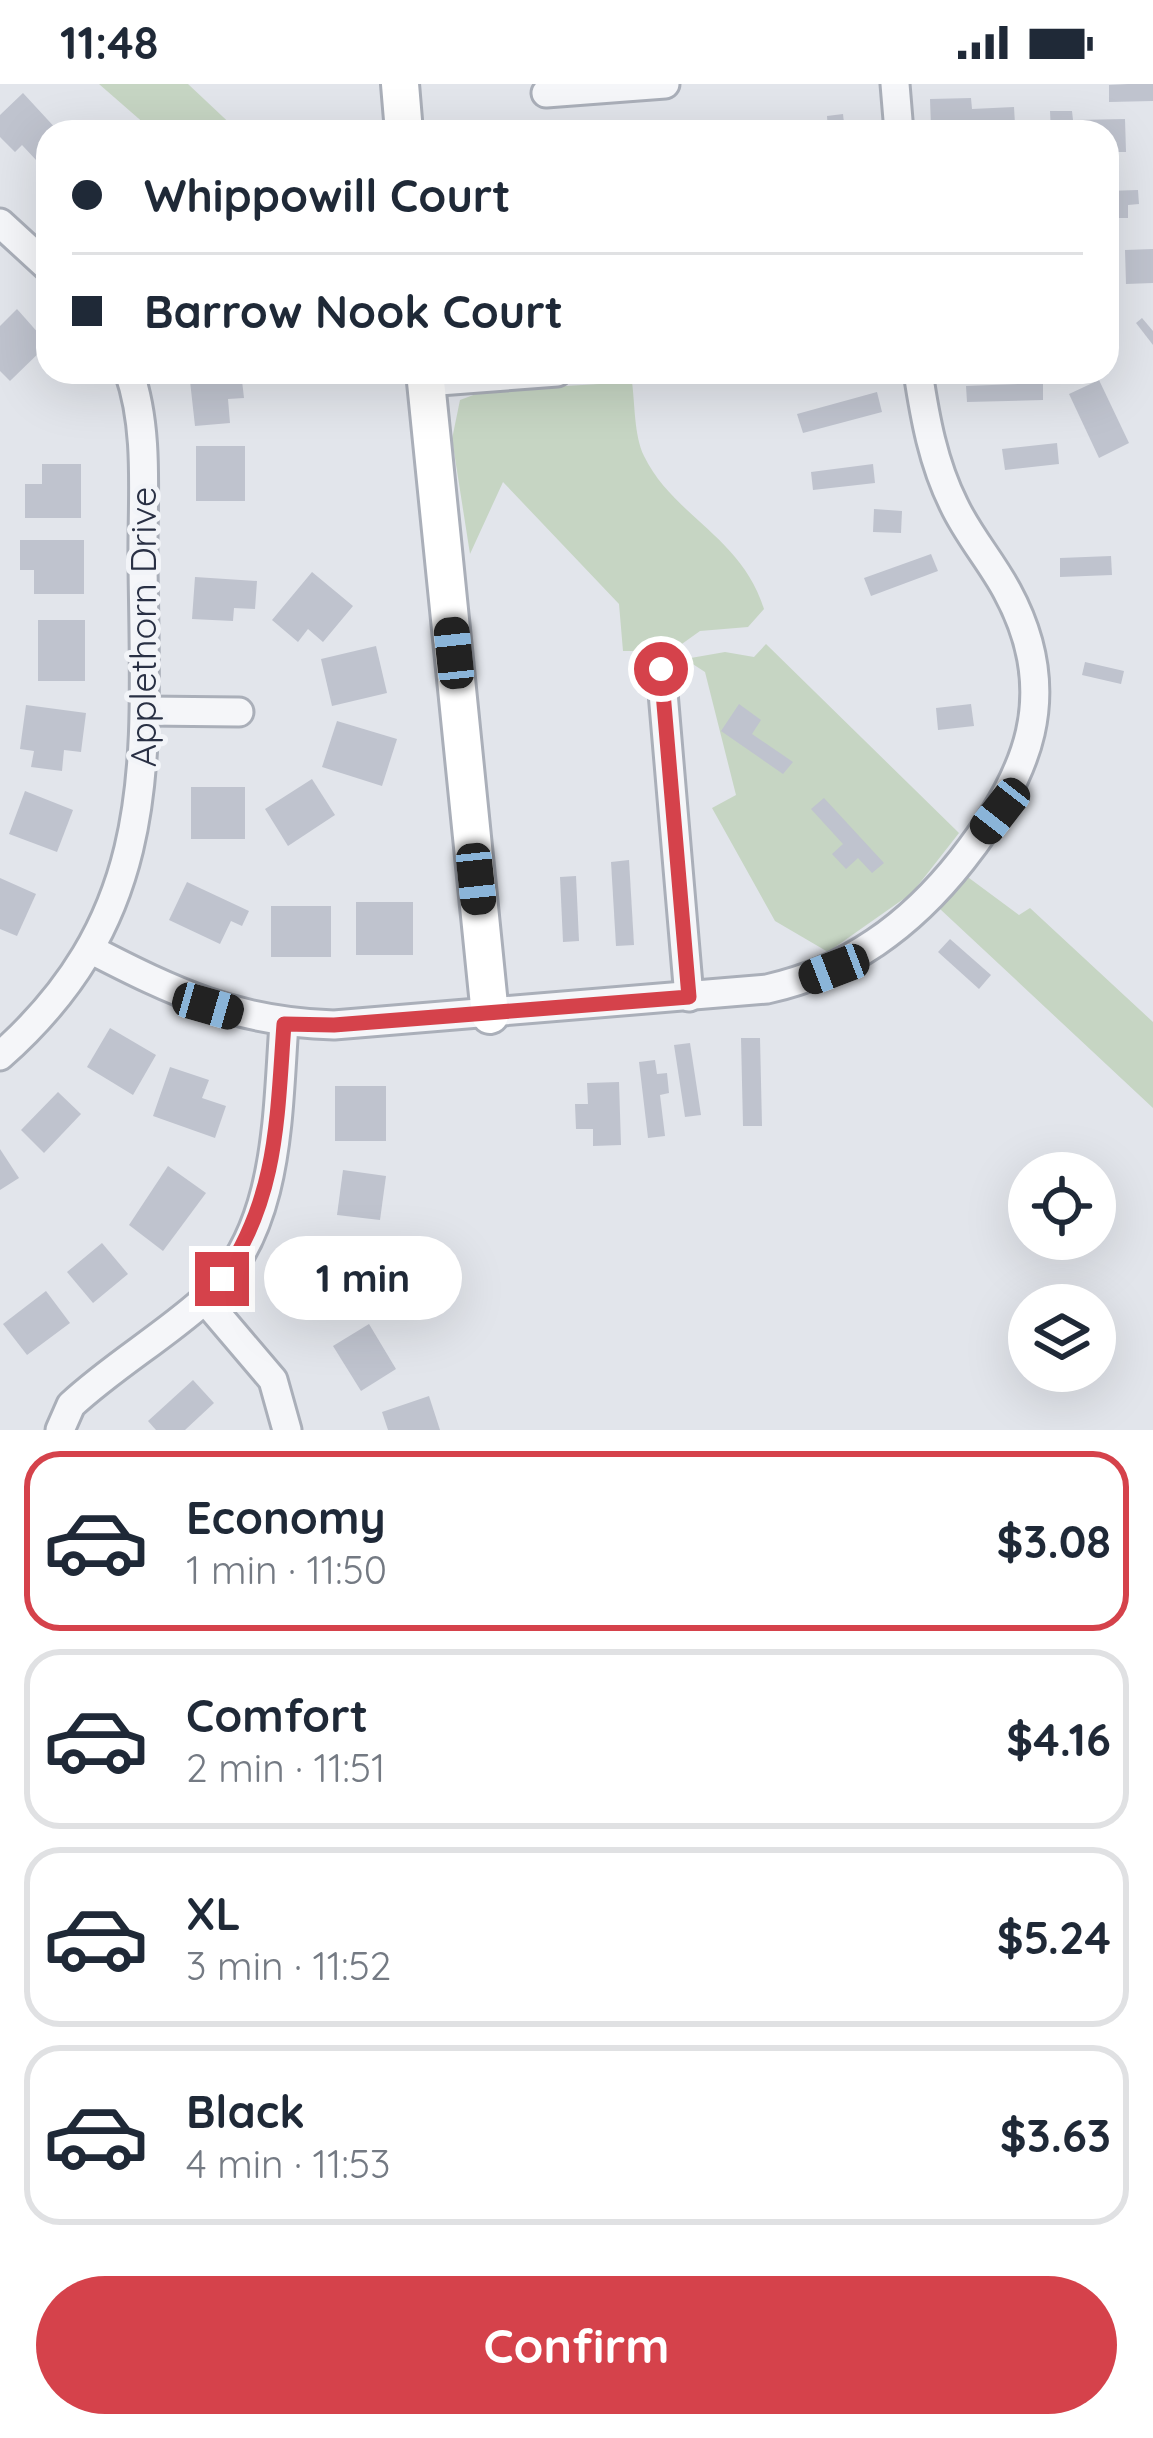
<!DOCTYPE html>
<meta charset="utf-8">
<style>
:root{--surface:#fff;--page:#f2f2f3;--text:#1f2937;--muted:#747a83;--line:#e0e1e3;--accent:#d5424b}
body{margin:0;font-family:Quicksand,sans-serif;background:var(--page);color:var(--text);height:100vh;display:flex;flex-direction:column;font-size:45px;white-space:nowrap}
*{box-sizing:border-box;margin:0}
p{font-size:39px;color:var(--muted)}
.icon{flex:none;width:66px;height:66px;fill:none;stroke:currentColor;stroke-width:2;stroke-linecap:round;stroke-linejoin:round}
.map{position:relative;height:1346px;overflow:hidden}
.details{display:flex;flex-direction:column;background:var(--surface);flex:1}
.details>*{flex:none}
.top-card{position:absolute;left:36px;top:36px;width:1083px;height:264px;border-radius:36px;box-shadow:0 12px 48px #0002;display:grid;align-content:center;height:264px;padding:0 36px;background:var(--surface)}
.controls{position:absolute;left:1008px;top:1068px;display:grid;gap:24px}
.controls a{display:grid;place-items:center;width:108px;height:108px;border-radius:50%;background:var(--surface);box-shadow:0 12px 48px #0002;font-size:60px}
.end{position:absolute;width:54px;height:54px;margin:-27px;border:15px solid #d5424b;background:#fff;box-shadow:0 0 0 6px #fff}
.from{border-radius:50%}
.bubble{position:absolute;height:84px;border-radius:42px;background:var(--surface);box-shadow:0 12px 48px #0002;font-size:39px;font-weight:800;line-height:84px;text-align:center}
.car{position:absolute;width:36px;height:72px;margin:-36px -18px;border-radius:15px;box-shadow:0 0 9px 3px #0007;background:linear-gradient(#222 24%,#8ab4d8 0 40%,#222 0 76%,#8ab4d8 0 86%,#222 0)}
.top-card b{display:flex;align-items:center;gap:42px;height:114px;font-size:45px}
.top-card b+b{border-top:3px solid var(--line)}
.top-card i{width:30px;height:30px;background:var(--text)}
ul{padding:21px 0 0;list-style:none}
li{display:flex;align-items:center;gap:36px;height:180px;margin:0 24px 18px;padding:0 12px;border:6px solid var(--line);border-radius:36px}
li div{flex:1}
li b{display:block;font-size:45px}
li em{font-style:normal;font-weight:800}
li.on{border-color:var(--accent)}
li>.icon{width:108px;height:108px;stroke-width:1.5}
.button{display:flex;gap:24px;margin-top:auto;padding:24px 36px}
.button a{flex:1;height:138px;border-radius:72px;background:var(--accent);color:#fff;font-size:48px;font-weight:800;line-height:138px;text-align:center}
.status{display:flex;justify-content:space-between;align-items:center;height:84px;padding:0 60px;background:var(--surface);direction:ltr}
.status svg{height:33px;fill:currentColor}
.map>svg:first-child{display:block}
</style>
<div class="status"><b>11:48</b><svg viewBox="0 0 49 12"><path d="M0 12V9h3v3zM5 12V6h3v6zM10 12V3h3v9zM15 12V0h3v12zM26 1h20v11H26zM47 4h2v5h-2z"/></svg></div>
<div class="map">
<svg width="1153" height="1346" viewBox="0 0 1153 1346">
<rect width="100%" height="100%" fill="#e2e5eb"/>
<g fill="#c6d5c3">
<path d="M99,0H188L239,48H154Z"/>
<path d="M632,298C635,320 634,351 644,372C674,433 741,452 764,525L748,543L700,547L672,567H623L619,520L503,398L470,470L452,355L460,316L484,307Z"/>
<path d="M766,560L959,749L912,809L828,868L775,837L712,724L736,711L705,588L685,575L725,568L754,573Z"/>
<path d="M965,791L1019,831L1030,824L1153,938V1024L940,825Z"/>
</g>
<g fill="#bfc3ce">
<path d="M1128,0H1153V17L1109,18V1Z"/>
<path d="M23,9L59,48H48V67L37,77L22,61L15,68L0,53V31Z"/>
<path d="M971,14L972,25L1014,23L1015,40L931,43L930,15Z"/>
<path d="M1050,27H1072L1073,36L1125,35L1126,68H1107V48H1051Z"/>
<path d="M843,30L845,48H828L827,32Z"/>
<path d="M1138,106L1139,120L1128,121V134H1109L1107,107Z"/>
<path d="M1153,165V199L1126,200L1125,166Z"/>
<path d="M17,225L48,260L10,297L0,287V242Z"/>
<path d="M1142,234L1153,247V261L1136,239Z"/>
<path d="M189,288H241L244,314L228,315L230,339L195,342Z"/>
<path d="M1099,296L1129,359L1099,374L1069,310Z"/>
<path d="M1043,299V316L967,318L966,302Z"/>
<path d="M877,308L882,328L803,349L797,330Z"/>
<path d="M1057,359L1059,380L1005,386L1002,365Z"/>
<rect x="196" y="362" width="49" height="55"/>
<path d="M42,380H81V434H25V400H42Z"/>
<path d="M873,380L875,399L813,406L811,388Z"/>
<path d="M874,425L902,427L901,449L873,448Z"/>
<path d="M20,456H84V510H34V486H20Z"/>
<path d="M931,470L938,487L871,512L864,494Z"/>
<path d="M1111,472L1112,491L1060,493V474Z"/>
<path d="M312,488L353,522L323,558L308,545L298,558L272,536Z"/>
<path d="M195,493L257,497L255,525L234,524L233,537L192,535Z"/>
<rect x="38" y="536" width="47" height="61"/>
<path d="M376,562L387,609L332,622L321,575Z"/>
<path d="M1085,578L1124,587L1121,600L1082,591Z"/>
<path d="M739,620L761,636L752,650L793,678L783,690L721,647Z"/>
<path d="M971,620L974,642L938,646L936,624Z"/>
<path d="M26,621L86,629L81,668L64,666L62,687L31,683L34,667L20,665Z"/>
<path d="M337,637L397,655L382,702L322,683Z"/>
<path d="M312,695L335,731L288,762L265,725Z"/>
<rect x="191" y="703" width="54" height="52"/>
<path d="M25,707L73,726L57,768L9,750Z"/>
<path d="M824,714L884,779L872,789L858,774L846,785L832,770L843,760L811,725Z"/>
<path d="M629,776L634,861L616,862L611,778Z"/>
<path d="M576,792L579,857L563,858L560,793Z"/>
<path d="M0,794L36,810L17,852L0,845Z"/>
<path d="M187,798L249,827L242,842L231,837L220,860L169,836Z"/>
<rect x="356" y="818" width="57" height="53"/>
<rect x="271" y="822" width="60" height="51"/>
<path d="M950,855L991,891L979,905L938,868Z"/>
<path d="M110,944L156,971L133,1011L87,983Z"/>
<path d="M741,954H760L762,1042H743Z"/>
<path d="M690,959L701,1031L685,1033L674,961Z"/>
<path d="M655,976L657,990L667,989L669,1009L660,1011L665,1052L648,1054L639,978Z"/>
<path d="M170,983L209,996L202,1014L226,1022L215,1054L153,1032Z"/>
<path d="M619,998L621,1061L593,1062V1045H576L575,1020H588L587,999Z"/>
<rect x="335" y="1002" width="51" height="55"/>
<path d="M58,1008L81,1030L44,1069L21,1046Z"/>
<path d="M0,1065L19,1094L0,1106Z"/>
<path d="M168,1082L206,1109L163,1167L129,1141Z"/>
<path d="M343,1086L386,1092L380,1136L337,1131Z"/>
<path d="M102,1159L128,1190L93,1219L67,1188Z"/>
<path d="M309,1160L345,1178L319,1230L283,1212Z"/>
<path d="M46,1207L70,1239L27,1271L3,1240Z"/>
<path d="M369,1240L396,1285L361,1307L333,1262Z"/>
<path d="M193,1296L214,1319L185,1346H156L148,1337Z"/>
<path d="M429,1312L440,1346H388L382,1328Z"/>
</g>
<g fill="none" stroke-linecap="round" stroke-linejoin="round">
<g stroke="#aaafb9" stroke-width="33">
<g id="street">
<path d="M895,0L899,48"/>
<path d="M546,9L665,0"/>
<path d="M0,139L48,183"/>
<path d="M426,298L557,288"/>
<path d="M661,585L689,913"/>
<path d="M147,627L239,628"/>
<path d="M90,865C175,909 237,938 334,941L767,905C848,887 910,842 962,776C1028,692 1063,610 1007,507C991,477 968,451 954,421C933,379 925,334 918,288"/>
<path d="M0,972C162,829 145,675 143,480C142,418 150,347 129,288"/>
<path d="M205,1216L273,1296L287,1346"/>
<path d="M60,1346L71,1321C112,1283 160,1255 202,1218C280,1150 277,1034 284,940"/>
</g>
</g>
<g stroke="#aaafb9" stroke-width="42">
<g id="secondary">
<path d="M400,0L404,48"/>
<path d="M425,288L490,931"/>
</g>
</g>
<use href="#street" stroke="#f5f6f9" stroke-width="27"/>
<use href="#secondary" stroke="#fff" stroke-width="36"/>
</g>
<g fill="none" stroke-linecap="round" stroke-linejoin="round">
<path stroke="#d5424b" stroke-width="15" d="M222,1195C278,1114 277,1034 284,940L334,941L689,913L661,585"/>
</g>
<g text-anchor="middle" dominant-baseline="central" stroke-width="10" stroke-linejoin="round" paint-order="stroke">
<g font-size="36" fill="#293044" stroke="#f2f4f8">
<text transform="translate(142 543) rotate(-90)">Applethorn Drive</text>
</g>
</g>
</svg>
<div class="controls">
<a><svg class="icon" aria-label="locate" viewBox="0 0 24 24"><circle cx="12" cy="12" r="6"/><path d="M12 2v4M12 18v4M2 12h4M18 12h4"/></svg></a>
<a><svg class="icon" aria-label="layers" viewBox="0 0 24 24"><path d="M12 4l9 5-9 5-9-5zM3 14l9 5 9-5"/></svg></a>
</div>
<i class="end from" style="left:661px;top:585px"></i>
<i class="end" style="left:222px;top:1195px"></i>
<div class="bubble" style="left:264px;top:1152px;width:198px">1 min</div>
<i class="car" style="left:454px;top:569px;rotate:354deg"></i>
<i class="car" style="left:1000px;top:727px;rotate:218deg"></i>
<i class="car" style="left:476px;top:795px;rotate:174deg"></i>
<i class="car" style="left:834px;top:885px;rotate:249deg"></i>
<i class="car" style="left:208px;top:922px;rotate:106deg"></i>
<div class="top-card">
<b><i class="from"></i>Whippowill Court</b>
<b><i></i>Barrow Nook Court</b>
</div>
</div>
<section class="details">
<ul>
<li class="on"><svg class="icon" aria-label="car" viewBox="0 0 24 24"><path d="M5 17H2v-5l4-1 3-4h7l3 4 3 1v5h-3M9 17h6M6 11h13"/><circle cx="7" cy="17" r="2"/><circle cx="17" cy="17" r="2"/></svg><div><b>Economy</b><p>1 min · 11:50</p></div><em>$3.08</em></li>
<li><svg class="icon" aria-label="car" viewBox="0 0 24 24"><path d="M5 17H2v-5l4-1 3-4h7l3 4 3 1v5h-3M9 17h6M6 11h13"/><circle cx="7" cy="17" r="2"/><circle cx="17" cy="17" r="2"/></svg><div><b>Comfort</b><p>2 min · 11:51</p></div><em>$4.16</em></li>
<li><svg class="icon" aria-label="car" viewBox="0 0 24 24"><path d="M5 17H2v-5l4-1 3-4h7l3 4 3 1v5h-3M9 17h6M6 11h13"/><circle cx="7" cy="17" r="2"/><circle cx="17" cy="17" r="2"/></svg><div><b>XL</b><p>3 min · 11:52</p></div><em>$5.24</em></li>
<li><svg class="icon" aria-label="car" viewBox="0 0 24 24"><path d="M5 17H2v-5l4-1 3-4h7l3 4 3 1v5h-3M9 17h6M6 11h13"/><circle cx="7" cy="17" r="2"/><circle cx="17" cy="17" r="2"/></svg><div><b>Black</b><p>4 min · 11:53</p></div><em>$3.63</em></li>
</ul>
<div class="button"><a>Confirm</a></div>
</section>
